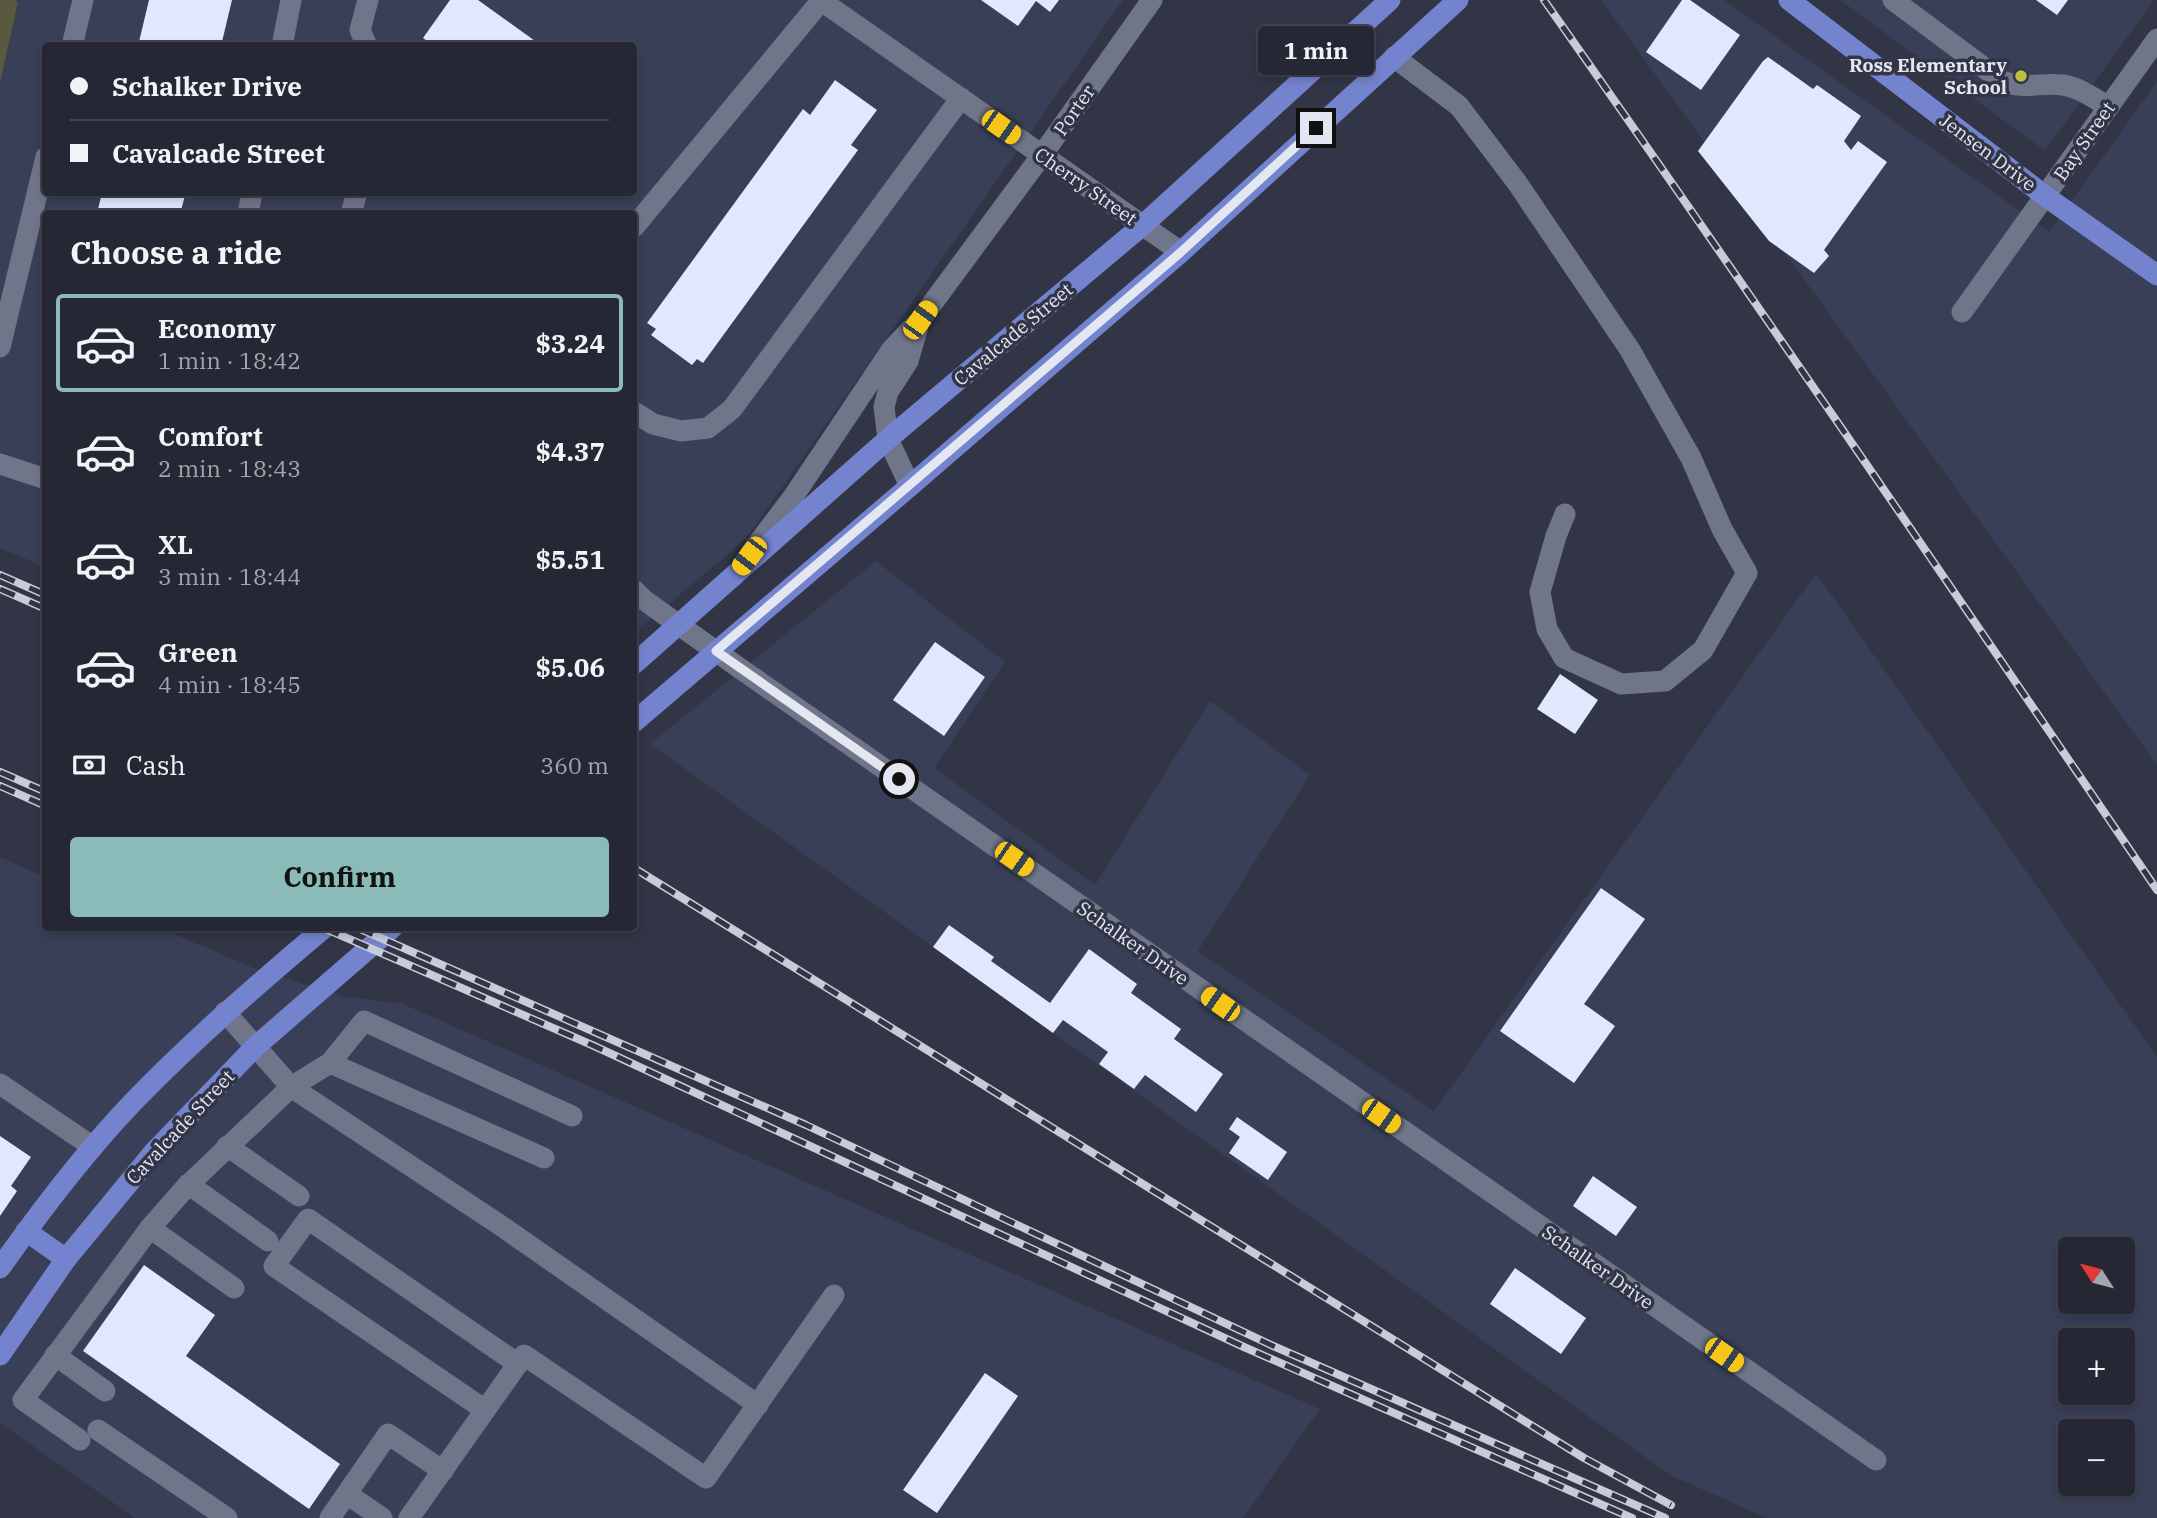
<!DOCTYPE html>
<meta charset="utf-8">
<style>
:root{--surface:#252834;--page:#2d303c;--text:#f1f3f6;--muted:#a3a6ac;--line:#42444f;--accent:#8bbbb9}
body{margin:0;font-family:"IBM Plex Serif",serif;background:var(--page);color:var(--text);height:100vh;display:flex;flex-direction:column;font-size:26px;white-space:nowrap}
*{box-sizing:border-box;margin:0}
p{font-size:23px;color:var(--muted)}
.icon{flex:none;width:38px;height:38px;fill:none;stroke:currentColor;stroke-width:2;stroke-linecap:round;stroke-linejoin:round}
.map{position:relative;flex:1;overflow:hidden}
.drawer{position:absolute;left:42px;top:210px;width:595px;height:721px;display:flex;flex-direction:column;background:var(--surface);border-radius:7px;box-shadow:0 4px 10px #0003,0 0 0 2px var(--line)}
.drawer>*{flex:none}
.banner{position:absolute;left:42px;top:42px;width:595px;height:154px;border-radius:7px;box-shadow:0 4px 10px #0003,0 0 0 2px var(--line);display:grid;align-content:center;height:154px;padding:0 28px;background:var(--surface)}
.needle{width:46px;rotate:306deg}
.controls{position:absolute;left:2058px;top:1237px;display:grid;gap:14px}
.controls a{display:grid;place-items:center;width:77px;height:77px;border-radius:7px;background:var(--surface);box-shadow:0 4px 10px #0003,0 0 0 2px var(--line);font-size:35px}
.end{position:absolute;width:32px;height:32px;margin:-16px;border:9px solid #e4e7f2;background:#111;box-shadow:0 0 0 4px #111}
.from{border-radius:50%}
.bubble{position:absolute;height:49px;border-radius:7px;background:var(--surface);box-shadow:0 4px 10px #0003,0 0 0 2px var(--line);font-size:23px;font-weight:800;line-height:49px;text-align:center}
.car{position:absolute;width:21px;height:42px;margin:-21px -10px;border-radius:9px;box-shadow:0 0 5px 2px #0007;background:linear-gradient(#f5c518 24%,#345 0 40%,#f5c518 0 76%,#345 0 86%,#f5c518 0)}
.banner b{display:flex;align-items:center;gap:24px;height:66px;font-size:26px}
.banner b+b{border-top:2px solid var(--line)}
.banner i{width:18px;height:18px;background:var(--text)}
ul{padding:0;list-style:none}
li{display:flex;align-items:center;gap:21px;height:98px;margin:0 14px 10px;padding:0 14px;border:4px solid transparent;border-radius:7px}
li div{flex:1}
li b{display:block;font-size:26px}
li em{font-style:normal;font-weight:800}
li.active{border-color:var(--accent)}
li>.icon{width:63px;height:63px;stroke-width:1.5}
h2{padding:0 28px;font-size:32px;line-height:84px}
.pay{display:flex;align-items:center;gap:18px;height:77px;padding:0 28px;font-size:26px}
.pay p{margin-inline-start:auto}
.primary-button{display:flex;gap:14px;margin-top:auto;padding:14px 28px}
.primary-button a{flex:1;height:80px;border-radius:7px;background:var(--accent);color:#111;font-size:28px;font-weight:800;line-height:80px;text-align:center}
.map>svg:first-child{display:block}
</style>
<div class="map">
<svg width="2157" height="1518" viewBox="0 0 2157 1518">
<rect width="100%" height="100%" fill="#313546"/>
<g fill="#393f56" fill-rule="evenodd">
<path d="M15,0H1123L746,539L634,633V214H46L45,567L0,548V83L18,2ZM46,46H634V192H46Z"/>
<path d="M1601,0H1724L2049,232L2157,82V765Z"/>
<path d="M1840,0H2154L2045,151Z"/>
<path d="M876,561L1005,662L934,768L1095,885L1210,701L1310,775L1198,951L1434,1111L1816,573L2157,1057V1518H1767L1672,1476L650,744ZM2070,1250H2123V1302H2070ZM2070,1340H2123V1393H2070ZM2070,1432H2123V1484H2070Z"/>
<path d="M0,857L45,877L46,928H161L251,967L342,996L403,1004L1320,1409L1243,1518H135L0,1423Z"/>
</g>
<path fill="#59593e" d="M0,0H15L18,2L0,83Z"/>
<g fill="#e1e8fe">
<path d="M149,0H232L221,46H138Z"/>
<path d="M450,0H478L542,46H434L423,38Z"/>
<path d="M981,0H1059L1050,12L1036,1L1018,26Z"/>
<path d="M1682,0H1690L1740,35L1701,90L1646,52Z"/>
<path d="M2036,0H2068L2057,15Z"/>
<path d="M1768,57L1813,89L1817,85L1861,116L1844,141L1851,150L1858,141L1887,162L1824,250L1829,256L1814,273L1769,241L1698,151L1763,61Z"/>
<path d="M835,80L877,110L851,145L858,150L703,363L697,359L692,365L651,335L656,329L647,323L803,109L810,115Z"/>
<path d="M102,192H186L180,214H97Z"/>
<path d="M935,642L985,677L944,736L893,700Z"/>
<path d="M1560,674L1598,700L1575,734L1537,709Z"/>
<path d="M1601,888L1645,919L1584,1004L1615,1026L1574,1083L1500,1031Z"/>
<path d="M949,925L994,957L991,961L1050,1003L1089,949L1137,984L1131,993L1181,1029L1174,1039L1223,1074L1196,1112L1145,1075L1134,1089L1099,1064L1108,1052L1063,1020L1053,1033L933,947Z"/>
<path d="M1237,1117L1287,1152L1268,1180L1229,1153L1240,1137L1229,1129Z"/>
<path d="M0,1136L31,1157L11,1186L17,1191L0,1216Z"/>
<path d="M1593,1176L1637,1207L1616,1236L1573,1206Z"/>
<path d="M144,1265L215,1315L186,1356L340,1464L309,1509L83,1351Z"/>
<path d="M1515,1268L1586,1318L1561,1354L1490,1304Z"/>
<path d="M985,1373L1018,1396L937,1513L903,1490Z"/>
</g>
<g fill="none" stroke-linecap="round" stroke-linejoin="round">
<g stroke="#707689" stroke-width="21">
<path d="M820,0L1181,252"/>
<path d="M1893,0L2002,81C2024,90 2042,82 2063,85C2079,87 2095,99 2109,107"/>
<path d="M72,46L83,0"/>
<path d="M282,46L291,0"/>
<path d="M367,46L360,30L368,0"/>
<path d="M1394,57L1459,106L1518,184L1630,350L1691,458L1722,529L1747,573L1703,650L1665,681L1621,684L1564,658L1547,629L1540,592L1556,536L1565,514"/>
<path d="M248,214L252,192"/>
<path d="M351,214L357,192"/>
<path d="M634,227L821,1"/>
<path d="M1962,312L2157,39"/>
<path d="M0,347L46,157"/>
<path d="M634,412L653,424L681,431L708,428L732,409L961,98"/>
<path d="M0,464L46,479"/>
<path d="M910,486L888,439L884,407L888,392L908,361L919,323"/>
<path d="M750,554L793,497L892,349L920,320L1042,155L1152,0"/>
<path d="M634,590L644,600L738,667L1876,1460"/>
<path d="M225,1012L291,1087L500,1225L758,1405"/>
<path d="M330,1063L544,1158"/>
<path d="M0,1084L93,1147"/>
<path d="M227,1146L299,1196"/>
<path d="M188,1184L268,1241"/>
<path d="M150,1228L234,1288"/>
<path d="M55,1355L105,1391"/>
<path d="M485,1410L274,1266L308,1219L518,1364"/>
<path d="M98,1430L227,1518"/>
<path d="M80,1440L23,1400L150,1228L186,1187L291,1087L330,1063L364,1021L572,1116"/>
<path d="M347,1494L382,1518"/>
<path d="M330,1518L388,1434L443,1471"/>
<path d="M409,1518L524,1355L706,1478L834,1295"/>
</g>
<g stroke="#7483ce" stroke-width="21">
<path d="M1789,0L2045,196L2157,275"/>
<path d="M634,664L888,439L1143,225L1390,0"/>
<path d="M634,722L910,486L1181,252L1458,0"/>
<path d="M26,1231L66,1259"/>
<path d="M0,1268C41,1210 85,1152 134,1101C194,1039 259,983 324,928"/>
<path d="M0,1355L66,1259L154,1152L255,1047L392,928"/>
</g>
<g stroke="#c8ccd7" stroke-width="8">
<g id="rail">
<path d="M1544,0C1751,295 1955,592 2157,890"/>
<path d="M0,575L46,595"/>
<path d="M0,589L46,609"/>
<path d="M0,772L46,792"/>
<path d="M0,786L46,806"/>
<path d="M634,868L1584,1458L1671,1505"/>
<path d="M324,928L592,1045L1244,1347L1632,1518"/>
<path d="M358,928L806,1125L1271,1345L1665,1518"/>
</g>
</g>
<use href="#rail" stroke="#313546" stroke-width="5" stroke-dasharray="16" stroke-linecap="butt"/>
</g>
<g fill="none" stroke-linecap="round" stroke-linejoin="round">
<path stroke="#e4e7f2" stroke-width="9" d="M899,779L716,651L1181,252L1316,128"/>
</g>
<circle fill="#c0be41" stroke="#313546" stroke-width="2.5" cx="2021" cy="76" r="7"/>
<g text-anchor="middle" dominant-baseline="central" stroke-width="7" stroke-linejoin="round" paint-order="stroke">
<g font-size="19" font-weight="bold" fill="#e4e7f2" stroke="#313546" text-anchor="end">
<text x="2007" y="65">Ross Elementary<tspan x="2007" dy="22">School</tspan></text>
</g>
<g font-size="19" fill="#e4e7f2" stroke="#313546">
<text transform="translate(1074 110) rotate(-55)">Porter</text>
<text transform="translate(2084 141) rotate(-55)">Bay Street</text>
<text transform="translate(1988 152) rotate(37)">Jensen Drive</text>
<text transform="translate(1086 186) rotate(35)">Cherry Street</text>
<text transform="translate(1013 334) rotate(-40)">Cavalcade Street</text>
<text transform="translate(1133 943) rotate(35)">Schalker Drive</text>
<text transform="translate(180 1127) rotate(-47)">Cavalcade Street</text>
<text transform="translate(1598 1267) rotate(35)">Schalker Drive</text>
</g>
</g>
</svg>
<div class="controls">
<a><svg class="needle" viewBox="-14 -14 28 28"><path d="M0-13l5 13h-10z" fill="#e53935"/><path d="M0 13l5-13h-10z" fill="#a3a6ac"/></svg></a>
<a>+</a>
<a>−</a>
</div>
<i class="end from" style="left:899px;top:779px"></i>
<i class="end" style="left:1316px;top:128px"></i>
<div class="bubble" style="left:1258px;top:26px;width:116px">1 min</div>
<i class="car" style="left:1001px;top:127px;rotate:125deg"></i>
<i class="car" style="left:920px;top:320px;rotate:36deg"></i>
<i class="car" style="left:749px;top:556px;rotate:217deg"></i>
<i class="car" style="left:1014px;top:859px;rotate:125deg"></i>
<i class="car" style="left:1220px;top:1004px;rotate:305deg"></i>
<i class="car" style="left:1381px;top:1116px;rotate:125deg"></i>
<i class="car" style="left:1724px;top:1355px;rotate:125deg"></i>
<div class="banner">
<b><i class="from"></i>Schalker Drive</b>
<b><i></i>Cavalcade Street</b>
</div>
<section class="drawer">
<h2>Choose a ride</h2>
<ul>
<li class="active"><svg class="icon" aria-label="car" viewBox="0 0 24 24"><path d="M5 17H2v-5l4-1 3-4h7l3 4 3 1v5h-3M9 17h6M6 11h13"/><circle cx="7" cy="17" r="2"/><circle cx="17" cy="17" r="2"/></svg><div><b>Economy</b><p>1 min · 18:42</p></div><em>$3.24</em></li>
<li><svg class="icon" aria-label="car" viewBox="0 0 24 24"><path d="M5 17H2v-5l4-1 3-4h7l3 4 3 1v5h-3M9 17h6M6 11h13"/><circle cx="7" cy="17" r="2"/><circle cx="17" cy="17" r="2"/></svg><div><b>Comfort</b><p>2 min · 18:43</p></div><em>$4.37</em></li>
<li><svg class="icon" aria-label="car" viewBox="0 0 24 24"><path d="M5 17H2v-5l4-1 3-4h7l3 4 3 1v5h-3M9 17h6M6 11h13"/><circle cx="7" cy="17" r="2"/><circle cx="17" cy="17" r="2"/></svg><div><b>XL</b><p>3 min · 18:44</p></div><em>$5.51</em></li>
<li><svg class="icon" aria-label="car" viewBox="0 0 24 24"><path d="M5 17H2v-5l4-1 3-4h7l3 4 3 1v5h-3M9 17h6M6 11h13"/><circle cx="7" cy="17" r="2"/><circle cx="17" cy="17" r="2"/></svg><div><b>Green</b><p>4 min · 18:45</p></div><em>$5.06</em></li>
</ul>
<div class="pay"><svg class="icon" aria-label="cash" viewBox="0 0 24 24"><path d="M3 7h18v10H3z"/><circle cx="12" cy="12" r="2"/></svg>Cash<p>360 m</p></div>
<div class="primary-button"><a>Confirm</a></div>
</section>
</div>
